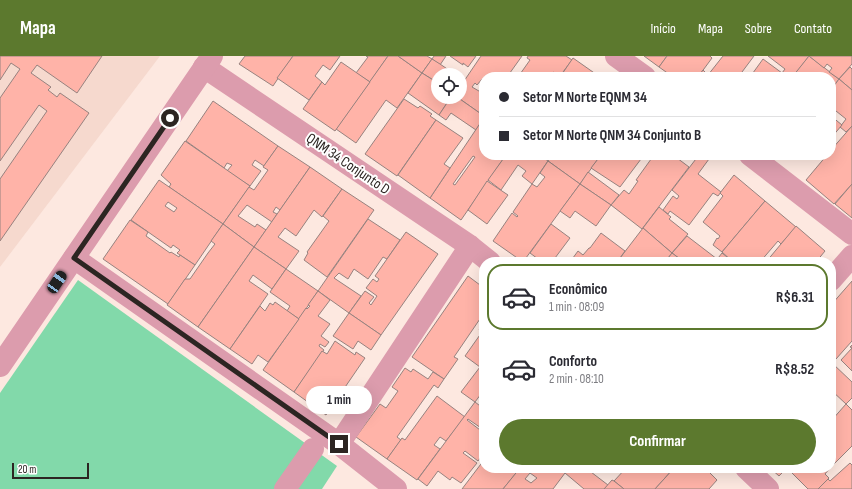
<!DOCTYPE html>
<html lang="pt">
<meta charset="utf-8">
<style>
:root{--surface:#fff;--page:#f7f7f7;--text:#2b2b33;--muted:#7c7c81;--line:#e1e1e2;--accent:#5c792e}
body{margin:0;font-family:"Sofia Sans Condensed",sans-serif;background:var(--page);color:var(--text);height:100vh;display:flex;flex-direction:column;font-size:15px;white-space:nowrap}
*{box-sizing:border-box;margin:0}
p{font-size:13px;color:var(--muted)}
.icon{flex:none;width:22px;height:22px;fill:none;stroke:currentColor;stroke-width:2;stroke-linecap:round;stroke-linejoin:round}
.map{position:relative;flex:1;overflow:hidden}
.drawer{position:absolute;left:479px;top:201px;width:357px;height:216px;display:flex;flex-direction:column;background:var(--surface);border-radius:16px;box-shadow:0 4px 16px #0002}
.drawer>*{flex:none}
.hud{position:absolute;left:479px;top:16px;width:357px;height:88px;border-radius:16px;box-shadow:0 4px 16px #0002;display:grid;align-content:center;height:88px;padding:0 20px;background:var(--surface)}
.buttons{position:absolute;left:431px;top:12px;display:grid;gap:8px}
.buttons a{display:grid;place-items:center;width:36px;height:36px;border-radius:50%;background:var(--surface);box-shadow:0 4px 16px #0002;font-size:20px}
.scale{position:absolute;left:12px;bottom:10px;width:77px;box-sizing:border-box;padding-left:4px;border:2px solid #2c2522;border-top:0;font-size:11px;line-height:14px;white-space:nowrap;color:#2c2522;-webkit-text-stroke:3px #fff;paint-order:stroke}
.end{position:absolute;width:18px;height:18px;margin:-9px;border:5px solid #2c2522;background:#fff;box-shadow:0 0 0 2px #fff}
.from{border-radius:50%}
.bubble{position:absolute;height:28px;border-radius:14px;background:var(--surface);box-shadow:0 4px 16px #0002;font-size:13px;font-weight:700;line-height:28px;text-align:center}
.car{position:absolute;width:12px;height:24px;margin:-12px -6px;border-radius:5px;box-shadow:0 0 3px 1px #0007;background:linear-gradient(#222 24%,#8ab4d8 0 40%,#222 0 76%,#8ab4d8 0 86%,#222 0)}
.hud b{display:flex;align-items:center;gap:14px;height:38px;font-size:15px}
.hud b+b{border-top:1px solid var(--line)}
.hud i{width:10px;height:10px;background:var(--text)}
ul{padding:7px 0 0;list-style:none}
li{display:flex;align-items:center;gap:12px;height:66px;margin:0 8px 6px;padding:0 12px;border:2px solid transparent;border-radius:16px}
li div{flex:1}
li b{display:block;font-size:15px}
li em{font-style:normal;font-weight:700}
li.selected{border-color:var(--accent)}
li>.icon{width:36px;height:36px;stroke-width:1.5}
.primary-button{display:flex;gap:8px;margin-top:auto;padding:8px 20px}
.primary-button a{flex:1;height:46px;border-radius:24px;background:var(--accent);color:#fff;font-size:16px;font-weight:700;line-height:46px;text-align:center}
header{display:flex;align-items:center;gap:24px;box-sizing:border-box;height:56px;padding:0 20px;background:var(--accent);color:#fff}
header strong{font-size:19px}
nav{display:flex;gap:22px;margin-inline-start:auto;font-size:14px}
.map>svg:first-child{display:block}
</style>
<header>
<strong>Mapa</strong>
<nav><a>Início</a><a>Mapa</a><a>Sobre</a><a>Contato</a></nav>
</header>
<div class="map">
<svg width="852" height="433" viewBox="0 0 852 433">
<rect width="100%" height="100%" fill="#fde8e0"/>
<path fill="#f6d9ce" d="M0,0H160L0,211Z"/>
<path fill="#82d9aa" d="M78,224L337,410L322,433H0V337Z"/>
<g fill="#ffb3a8" stroke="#97827f" fill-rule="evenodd">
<path d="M0,0H102L77,37L37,9L31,17L51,31L48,34L57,41L60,37L89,57L0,185V123L47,55L39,49L0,105V42L20,13L11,7L0,24Z"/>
<path d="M245,0H293L273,30L239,8Z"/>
<path d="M293,0H340L330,14L323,9L315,20L322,26L309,44L277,22Z"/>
<path d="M366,0H388L370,26L356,17L368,1Z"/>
<path d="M388,0H398L422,17L397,52L386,44L356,87L336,73Z"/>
<path d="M398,0H427L432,3L422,17Z"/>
<path d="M434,0H446L440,9L432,3Z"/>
<path d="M450,0H476L468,11L463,7V9L460,7Z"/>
<path d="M481,0H522L507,21H484V24L482,23L477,29L475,27L472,31L484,38V60L457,41H460V31Z"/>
<path d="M528,0H566L572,4L560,20L553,16L550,21H518L530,4L527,2Z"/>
<path d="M644,0H667L659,11Z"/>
<path d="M667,0H710L712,2L698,21H673L659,11Z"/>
<path d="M723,0H754L739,20L741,21H698L703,14L708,19Z"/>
<path d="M768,0H809L793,21H750L763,3L782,17L785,13Z"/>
<path d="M809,0L839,23L831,34V21L793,20Z"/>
<path d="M809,0H852V8L839,23L829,16L832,12L827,8L824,12Z"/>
<path d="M573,2L600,21H560Z"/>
<path d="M432,3L440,8L456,19H438V27L422,17Z"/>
<path d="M341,6L370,26L335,75L303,53L322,26L325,29Z"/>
<path d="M850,11L852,13V34L839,23Z"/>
<path d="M422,17L438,27V41H451L439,59L408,37Z"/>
<path d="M839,23L852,34V70L846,76L840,71L846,63L831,51V34Z"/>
<path d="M451,41H457L484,60V62L476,74L451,57L446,64L439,59Z"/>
<path d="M404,43L418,52L420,50L432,58L430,60L436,64L397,120L365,98Z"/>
<path d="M213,45L278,90L264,110L255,104L252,109L261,115L250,130L227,115L232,109L227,107L224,112L186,85Z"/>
<path d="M831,60L842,69L831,82Z"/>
<path d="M483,63L484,99H506L461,164L430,142ZM473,100L475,101L455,129L453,128Z"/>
<path d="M436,64L463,82L444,108L450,112L430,142L398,119Z"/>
<path d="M852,70V128L834,148L806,124L827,99H831V94Z"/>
<path d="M185,85L250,130L223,168L169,131L171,128L161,119Z"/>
<path d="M278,90L310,111L280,154L276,151L273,156L277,158L272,166L247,149L238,160L255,171L257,168L266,174L254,191L223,168L249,131L254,134L268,114L263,111Z"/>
<path d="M506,99H540L548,105L532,128L522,120L526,115L518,109L501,134L488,124Z"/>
<path d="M552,99H601L580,128L548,105Z"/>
<path d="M601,99H608L606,102L607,103L610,99H644L620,131L591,112Z"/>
<path d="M654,99H673L689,111L642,173L611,149L624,134L629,138L638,125L636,124Z"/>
<path d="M699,99H704L709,103L698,118L721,136L718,140L713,137L689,169L670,155L668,158L663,154L673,140L677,143L679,140L672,134Z"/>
<path d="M548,105L580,128L523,206L493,185L512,157L517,161L518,160L513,156L532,128L537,131L545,121L540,117Z"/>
<path d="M310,111L342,133L322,161L314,154L296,180L285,172L278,181L299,195L286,213L254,191Z"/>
<path d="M588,116L619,139L611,149L580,128Z"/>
<path d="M734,119L765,145L722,196L713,189L717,182L718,183L720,180L703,166L723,140L720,137Z"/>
<path d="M159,124L223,168L195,209L177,197L180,194L173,189L171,192L131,164ZM168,146L177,152L174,156L165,150Z"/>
<path d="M487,125L508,139L487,168L468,154Z"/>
<path d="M580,128L611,149L596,170L575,155L570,162L560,155Z"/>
<path d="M852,128V162L835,148Z"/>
<path d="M342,133L374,154L327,221L304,204L308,197L307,196L329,165L323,160Z"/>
<path d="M765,145L796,171L781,188L778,185L760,206H733L722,196Z"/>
<path d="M659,151L671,161L669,163L688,178L672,197L643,172Z"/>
<path d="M368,163L400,184L387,203L383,201L368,223L354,213L348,223L339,217L334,222L361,240L349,257L318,235Z"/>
<path d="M130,164L148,176L146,180L170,197L171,196L179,201L180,199L195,209L168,248L103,203Z"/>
<path d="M223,168L254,191L198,271L167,249L185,223H190L208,197L215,188L211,185Z"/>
<path d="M551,168L570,182L552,206H542L530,197Z"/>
<path d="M796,170L825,195L816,206H766Z"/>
<path d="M643,172L672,197L665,206H644L640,203L637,206H617Z"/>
<path d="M406,176L438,198L381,279L349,257L365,235L374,241L369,247L371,249L377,240L366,232L373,223L377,226L379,223L375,220Z"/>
<path d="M601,177L625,195L617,206H570L578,195L583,199L589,192H590Z"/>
<path d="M687,180L717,203L715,206H684L672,197Z"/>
<path d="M254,191L286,213L272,233L253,219L249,225L268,238L230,293L198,271Z"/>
<path d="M672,197L684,206H665Z"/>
<path d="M722,197L732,205L731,206H715Z"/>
<path d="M286,213L318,235L299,263L287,255L290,250L270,236Z"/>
<path d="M468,220L484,232V257L454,301L458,303L444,323L412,301Z"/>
<path d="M852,225V285L836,303L831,299V249Z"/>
<path d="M318,235L330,244L318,260L330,268L321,280L329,286L325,291L320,288L319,290L324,294L294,336L263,314L306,252L307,253L310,250L308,249Z"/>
<path d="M275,246L299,263L268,306L258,299L252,308L230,293L260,250L265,255L270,247L273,249Z"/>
<path d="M349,257L381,279L371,294L358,285L353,293L333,280Z"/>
<path d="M484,267V334L475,346L461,336L480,311L465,300L482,276L479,274Z"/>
<path d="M335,285L355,299L356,296L365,302L326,359L294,336L322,295L327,298Z"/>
<path d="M852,289V315L841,304L852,292L850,291Z"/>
<path d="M832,307L852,326V342L846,348L831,334V309Z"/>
<path d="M405,312L411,316L413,313L428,323L433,316L444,323L438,332L434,329L397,381L401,384L387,403L356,381L380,348L386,352L398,335L392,331Z"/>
<path d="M437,340L465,361L446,385L440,381L434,389L440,393L417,424L387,403L402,382L405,384Z"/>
<path d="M475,346L484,353V374L468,363L467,364L484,377V392L481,391L480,393L484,397L478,405L465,395L463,397L477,407L461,427L452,421L450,424L438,415L427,430L418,423Z"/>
<path d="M846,348L852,354V390L831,411V365Z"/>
<path d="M484,404V412H513L517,416L503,433H462Z"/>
<path d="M850,407L852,409V433H818L828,423L830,425Z"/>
<path d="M520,412H559L565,417L553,433H503ZM530,417L537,422L531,427L525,423Z"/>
<path d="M570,412H595L591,416L608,429L604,433H584L565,417Z"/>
<path d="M626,412H674L655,433H624L614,425Z"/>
<path d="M674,412H705L717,424L709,433H655Z"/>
<path d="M770,412H787L779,420Z"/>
<path d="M787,412H830L825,418L829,422L818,433H808Z"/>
<path d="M612,424L614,425L624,433H604Z"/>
</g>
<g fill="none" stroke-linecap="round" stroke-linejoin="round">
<g stroke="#dc9cad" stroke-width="22">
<path d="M616,0L645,21"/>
<path d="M204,11L470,190L490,206"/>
<path d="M750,99L852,178"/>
<path d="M74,202L339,388L396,433"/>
<path d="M831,224L852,200"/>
<path d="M0,310L212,0"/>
<path d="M339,388L470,190"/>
<path d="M746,412L768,433"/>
<path d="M285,433L313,393"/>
</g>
</g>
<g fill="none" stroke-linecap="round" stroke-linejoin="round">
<path stroke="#2c2522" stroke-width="5" d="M170,62L74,202L339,388"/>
</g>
<g text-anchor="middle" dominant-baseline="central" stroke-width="4" stroke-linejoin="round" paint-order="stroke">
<g font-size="15" fill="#2c2522" stroke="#fff">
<text transform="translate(348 108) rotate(34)">QNM 34 Conjunto D</text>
</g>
</g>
</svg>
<div class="buttons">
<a><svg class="icon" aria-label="locate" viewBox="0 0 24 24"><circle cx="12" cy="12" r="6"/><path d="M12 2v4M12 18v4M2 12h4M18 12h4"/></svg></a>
</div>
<div class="scale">20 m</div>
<i class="end from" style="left:170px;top:62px"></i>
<i class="end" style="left:339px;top:388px"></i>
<div class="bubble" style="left:306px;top:330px;width:66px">1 min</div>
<i class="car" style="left:57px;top:226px;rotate:34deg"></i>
<div class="hud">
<b><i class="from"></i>Setor M Norte EQNM 34</b>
<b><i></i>Setor M Norte QNM 34 Conjunto B</b>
</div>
<section class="drawer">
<ul>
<li class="selected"><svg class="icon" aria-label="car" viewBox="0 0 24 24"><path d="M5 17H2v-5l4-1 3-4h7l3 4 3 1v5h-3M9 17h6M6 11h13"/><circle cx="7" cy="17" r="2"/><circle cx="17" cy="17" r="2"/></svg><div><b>Econômico</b><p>1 min · 08:09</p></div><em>R$6.31</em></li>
<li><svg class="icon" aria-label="car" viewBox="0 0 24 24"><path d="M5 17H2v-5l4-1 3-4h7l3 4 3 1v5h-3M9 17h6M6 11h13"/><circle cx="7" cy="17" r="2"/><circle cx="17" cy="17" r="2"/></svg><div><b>Conforto</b><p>2 min · 08:10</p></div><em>R$8.52</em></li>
</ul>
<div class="primary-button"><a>Confirmar</a></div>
</section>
</div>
